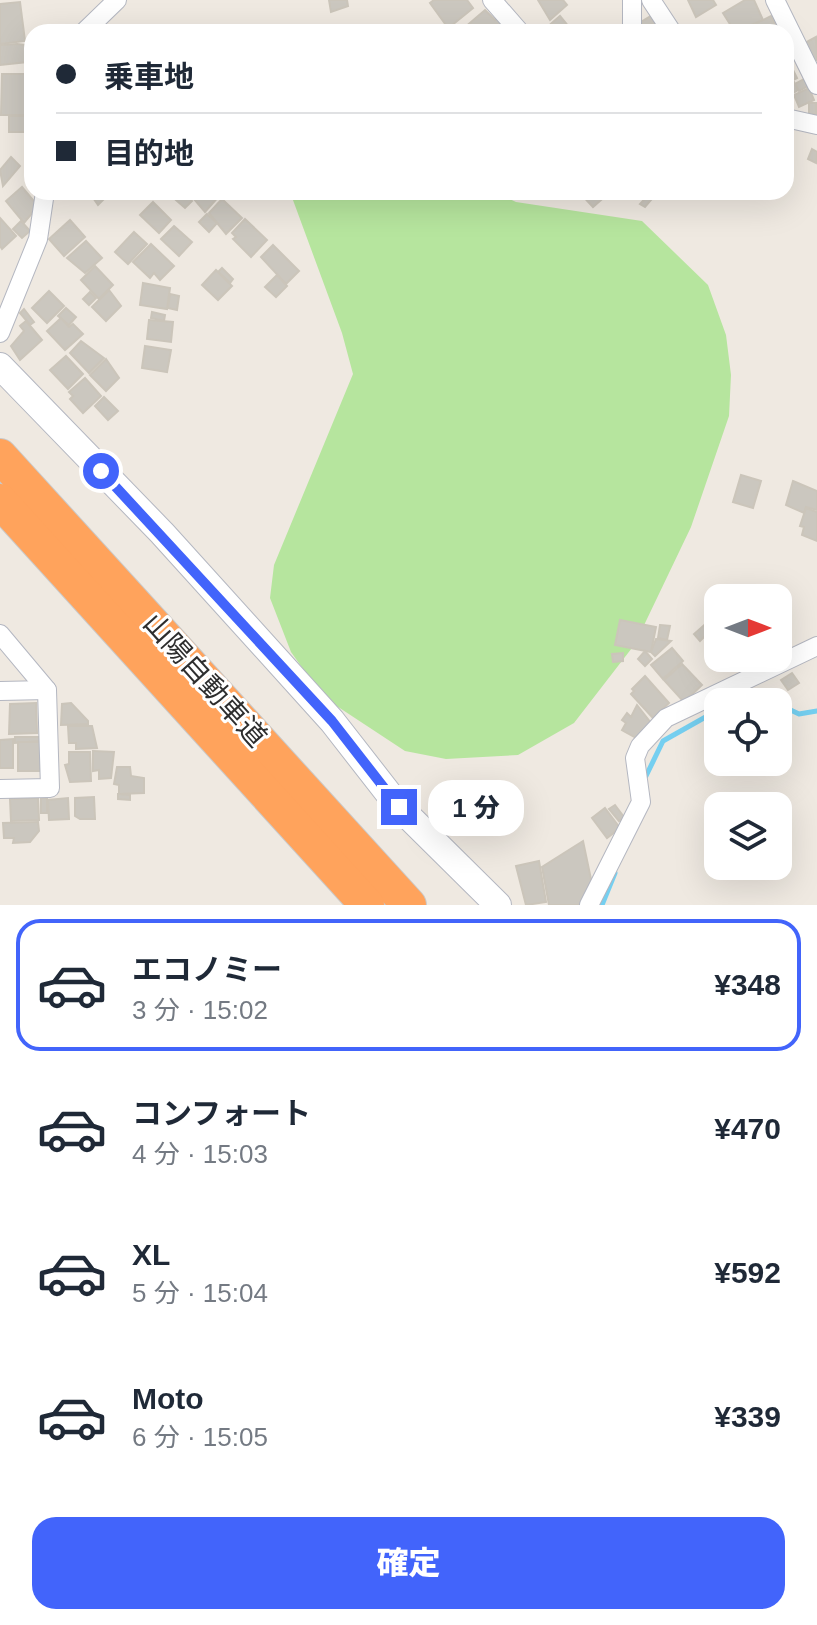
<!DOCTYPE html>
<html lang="ja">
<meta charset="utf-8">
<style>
:root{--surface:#fff;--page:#f6f6f7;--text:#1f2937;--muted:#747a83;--line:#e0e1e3;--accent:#4264fb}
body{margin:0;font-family:Arial,"Noto Sans JP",sans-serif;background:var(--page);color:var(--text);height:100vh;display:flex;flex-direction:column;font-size:30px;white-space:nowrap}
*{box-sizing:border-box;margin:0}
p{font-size:26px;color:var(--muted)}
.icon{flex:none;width:44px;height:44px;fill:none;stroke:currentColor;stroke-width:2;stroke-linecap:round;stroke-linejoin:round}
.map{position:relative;height:905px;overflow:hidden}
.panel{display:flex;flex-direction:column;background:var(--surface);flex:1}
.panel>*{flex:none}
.hud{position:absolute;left:24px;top:24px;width:770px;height:176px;border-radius:24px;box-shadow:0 8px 32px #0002;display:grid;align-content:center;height:176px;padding:0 32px;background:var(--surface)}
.needle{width:52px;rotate:90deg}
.controls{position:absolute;left:704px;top:584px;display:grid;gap:16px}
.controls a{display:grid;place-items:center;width:88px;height:88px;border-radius:16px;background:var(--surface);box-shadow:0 8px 32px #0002;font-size:40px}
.end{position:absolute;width:36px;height:36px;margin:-18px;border:10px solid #4264fb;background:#fff;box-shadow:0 0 0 4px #fff}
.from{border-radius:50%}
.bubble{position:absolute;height:56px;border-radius:24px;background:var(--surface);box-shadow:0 8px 32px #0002;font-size:26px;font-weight:800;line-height:56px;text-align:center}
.hud b{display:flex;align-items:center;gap:28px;height:76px;font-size:30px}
.hud b+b{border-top:2px solid var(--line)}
.hud i{width:20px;height:20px;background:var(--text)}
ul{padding:14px 0 0;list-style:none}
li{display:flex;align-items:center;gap:24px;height:132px;margin:0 16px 12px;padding:0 16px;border:4px solid transparent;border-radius:24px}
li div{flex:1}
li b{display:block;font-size:30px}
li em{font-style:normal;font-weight:800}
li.selected{border-color:var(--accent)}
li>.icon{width:72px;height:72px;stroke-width:1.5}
.action{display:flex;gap:16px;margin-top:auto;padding:16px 32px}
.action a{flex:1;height:92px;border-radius:24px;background:var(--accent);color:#fff;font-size:32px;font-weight:800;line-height:92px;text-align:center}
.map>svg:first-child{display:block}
</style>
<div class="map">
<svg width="817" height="905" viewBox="0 0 817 905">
<rect width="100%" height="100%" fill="#efe9e1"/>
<path fill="#b6e59e" d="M290,192H495L516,202L642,221L708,285L726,335L731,375L729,416L691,527L635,644L574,723L518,755L446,759L405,751L323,697L291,652L270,598L274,565L353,374L342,333Z"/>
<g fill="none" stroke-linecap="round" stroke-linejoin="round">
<g stroke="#75cff0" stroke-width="5">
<path d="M732,702L763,696L775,702"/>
<path d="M778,704L799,714L817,711"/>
<path d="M646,776L663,741L718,710"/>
<path d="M602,905L615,873"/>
</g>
</g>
<g fill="#cbc7bf" stroke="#cbc5ba" stroke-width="2">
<path d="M329,0H347L348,6L331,12Z"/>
<path d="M434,0H467L473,8L451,26L446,25L430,3Z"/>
<path d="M538,0H563L567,5L550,20Z"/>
<path d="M688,0H713L716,5L696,17Z"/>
<path d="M745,0H754L763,20L735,32L723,13Z"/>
<path d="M20,2L25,41L0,44V4Z"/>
<path d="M485,10L495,20L497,18L507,30L468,32L464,28Z"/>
<path d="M560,16L573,32L545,29Z"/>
<path d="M651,16L660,32H646L641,22Z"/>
<path d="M771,16L780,32H739Z"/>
<path d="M816,37L817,60L815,61L805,43Z"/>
<path d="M17,44L25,45L27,62L0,65V45Z"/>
<path d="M790,64L797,78L793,80L798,90L786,97V66Z"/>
<path d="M2,74H27V98L29,77H32V115H1Z"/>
<path d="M804,79L808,86L799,91L795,84Z"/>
<path d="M809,88L814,100L799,107L794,95Z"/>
<rect x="809" y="103" width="7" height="11"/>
<rect x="9" y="116" width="23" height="16"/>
<path d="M812,149L817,152L816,163L808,159Z"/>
<path d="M11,157L20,166L3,186L0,170Z"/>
<path d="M22,187L38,206L24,223L6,201Z"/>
<path d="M89,192H111L98,205Z"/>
<path d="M182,192L192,201L185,208L176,200Z"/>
<path d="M188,192H217L220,195L205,212Z"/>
<path d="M579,192H610L593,207Z"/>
<path d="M651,192L657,193L645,207L640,204Z"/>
<path d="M222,199L242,218L226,234L209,213Z"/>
<path d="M153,202L171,220L159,233L140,215Z"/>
<path d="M207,214L217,223L209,232L199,222Z"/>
<path d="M0,218L16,236L2,249L0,246Z"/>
<path d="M245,219L267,240L251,257L233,239L236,237L232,233Z"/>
<path d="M70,220L85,237L64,256L49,239Z"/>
<path d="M21,221L30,231L22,238L13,229Z"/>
<path d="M174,226L192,242L179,256L161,239Z"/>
<path d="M134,232L147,244L128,264L115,252Z"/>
<path d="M86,241L102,258L85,273L67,258Z"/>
<path d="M151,244L174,266L160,280L154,273L150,278L133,262Z"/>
<path d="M273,245L299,271L286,284L261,257Z"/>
<path d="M95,266L113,285L99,299L81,280Z"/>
<path d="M222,268L233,279L230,283L218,272Z"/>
<path d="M216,270L232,286L218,300L202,285Z"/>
<path d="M277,275L287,286L276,297L265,287Z"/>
<path d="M143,283L170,288L167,309L140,305Z"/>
<path d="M109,290L121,306L106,321L92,307Z"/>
<path d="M49,291L64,306L47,323L32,308Z"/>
<path d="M90,292L96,298L89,305L83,299Z"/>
<path d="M170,294L179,296L177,310L168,308Z"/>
<path d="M66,308L76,317L69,325L58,316Z"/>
<path d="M24,309L34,322L30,325L20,313Z"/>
<path d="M152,312L165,315L164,321L151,318Z"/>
<path d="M61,318L69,327L73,324L83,334L65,350L47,331Z"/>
<path d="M149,320L173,322L171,342L147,339Z"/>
<path d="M26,321L42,340L20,360L11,346L24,331L20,326Z"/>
<path d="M81,341L104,358L89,373L70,353Z"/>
<path d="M145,346L171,350L167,372L142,368Z"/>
<path d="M66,356L83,374L68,389L50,370Z"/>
<path d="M106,359L119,378L106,391L90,375Z"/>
<path d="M85,378L101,396L83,413L70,399L73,396L69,392Z"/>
<path d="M104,397L118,411L108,420L95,406Z"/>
<path d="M741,475L761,481L753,508L733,502Z"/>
<path d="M793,481L817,491V510L806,507L804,513L786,505Z"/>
<path d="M806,508L817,512V541L802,535L804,527L800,526Z"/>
<path d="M718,613V636L711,642L705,636L700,641L694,634Z"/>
<path d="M620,620L656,627L651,652L615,645Z"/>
<path d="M660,625L670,626L667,640L658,638Z"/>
<path d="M656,639L671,641L655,656L651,652Z"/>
<path d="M672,648L683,661L663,679L651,665Z"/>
<path d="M645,651L652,659L645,666L638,659Z"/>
<path d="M623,653V661L613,662L612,654Z"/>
<path d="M682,664L702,685L684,702L664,680Z"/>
<path d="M792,673L799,683L788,690L781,680Z"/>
<path d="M645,676L669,703L653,718L631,694L634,691L632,689Z"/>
<path d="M36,703L37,733L9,734L10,704Z"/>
<path d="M71,703L88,721V724L61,725L62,704Z"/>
<path d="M637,705L651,723L638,739L622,730L626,723L622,720L627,713L631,717Z"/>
<path d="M68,726H92L97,748L76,749V743H69Z"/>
<path d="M15,737H40V741L15,743Z"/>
<path d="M13,739V768H0V740Z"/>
<rect x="18" y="742" width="22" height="29"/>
<path d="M93,751L114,752L111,778L99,779V770L93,771Z"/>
<path d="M69,752H90L91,781L70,782L65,765L69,764Z"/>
<path d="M117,767H130L131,776L144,778V793L119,794V785L114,784Z"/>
<path d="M118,794L130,795V800L118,799Z"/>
<path d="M94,797L95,819H80L75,816V798Z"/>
<path d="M38,798L39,820L11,821L10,799Z"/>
<rect x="41" y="798" width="6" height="15"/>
<path d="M68,798L69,819L49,820L48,800Z"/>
<path d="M615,805L624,817L619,821L609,809Z"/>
<path d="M605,808L620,828L607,838L592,818Z"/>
<path d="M38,822L39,831L30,842L13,843L14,838H4L3,823Z"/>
<path d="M583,841L592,884L579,905H549L542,867Z"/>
<path d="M539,861L546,902L526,905L516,866Z"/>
</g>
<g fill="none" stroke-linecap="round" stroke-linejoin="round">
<g stroke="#b4b7c1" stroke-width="20">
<g id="street">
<path d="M492,0L520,32"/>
<path d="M651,0L672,32"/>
<path d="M775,0L817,85"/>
<path d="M84,32L117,0"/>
<path d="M632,32V0"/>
<path d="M786,118L817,125"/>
<path d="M0,333L38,239L45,192"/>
<path d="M0,634L47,690L50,788L0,789"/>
<path d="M0,691L47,690"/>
<path d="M589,905L641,802L635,758L640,746L666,718L817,646"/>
</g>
</g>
<g stroke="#b4b7c1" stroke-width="28">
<path id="secondary" d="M0,366L162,533L332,721L399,807L498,905"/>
</g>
<g stroke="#c9c9c9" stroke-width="36">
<g id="highway">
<path d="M0,456L409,905"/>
<path d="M0,501L367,905"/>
</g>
</g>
<use href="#street" stroke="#fff" stroke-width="18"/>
<use href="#secondary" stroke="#fff" stroke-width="26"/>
<use href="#highway" stroke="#ffa35c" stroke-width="34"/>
</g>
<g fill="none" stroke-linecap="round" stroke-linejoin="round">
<path stroke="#4264fb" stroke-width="10" d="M101,471L332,721L399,807"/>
</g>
<g text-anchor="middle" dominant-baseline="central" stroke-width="6" stroke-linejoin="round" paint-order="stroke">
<g font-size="28" fill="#2e2e2e" stroke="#fff">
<text transform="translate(205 680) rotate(48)">山陽自動車道</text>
</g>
</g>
</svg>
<div class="controls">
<a><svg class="needle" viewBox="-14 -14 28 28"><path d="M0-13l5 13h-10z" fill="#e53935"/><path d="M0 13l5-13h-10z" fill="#747a83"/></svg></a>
<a><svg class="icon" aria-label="locate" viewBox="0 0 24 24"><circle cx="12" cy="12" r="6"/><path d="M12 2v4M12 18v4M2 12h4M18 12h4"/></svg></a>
<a><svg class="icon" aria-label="layers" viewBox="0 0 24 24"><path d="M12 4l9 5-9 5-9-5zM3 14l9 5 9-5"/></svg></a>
</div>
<i class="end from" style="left:101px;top:471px"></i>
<i class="end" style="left:399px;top:807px"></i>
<div class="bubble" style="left:428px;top:780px;width:96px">1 分</div>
<div class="hud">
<b><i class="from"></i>乗車地</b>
<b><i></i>目的地</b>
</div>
</div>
<section class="panel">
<ul>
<li class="selected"><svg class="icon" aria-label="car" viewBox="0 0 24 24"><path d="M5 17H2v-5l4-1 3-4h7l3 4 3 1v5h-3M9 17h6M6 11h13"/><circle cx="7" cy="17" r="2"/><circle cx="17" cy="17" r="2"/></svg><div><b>エコノミー</b><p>3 分 · 15:02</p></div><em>¥348</em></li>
<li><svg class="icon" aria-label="car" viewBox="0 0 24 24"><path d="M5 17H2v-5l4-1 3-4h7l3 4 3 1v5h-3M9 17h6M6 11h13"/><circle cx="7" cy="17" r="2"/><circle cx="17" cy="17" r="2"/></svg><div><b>コンフォート</b><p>4 分 · 15:03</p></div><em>¥470</em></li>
<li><svg class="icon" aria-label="car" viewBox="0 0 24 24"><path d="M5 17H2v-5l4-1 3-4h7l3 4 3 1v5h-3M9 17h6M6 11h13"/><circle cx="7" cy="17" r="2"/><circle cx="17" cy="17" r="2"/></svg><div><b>XL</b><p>5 分 · 15:04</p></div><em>¥592</em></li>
<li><svg class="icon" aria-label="car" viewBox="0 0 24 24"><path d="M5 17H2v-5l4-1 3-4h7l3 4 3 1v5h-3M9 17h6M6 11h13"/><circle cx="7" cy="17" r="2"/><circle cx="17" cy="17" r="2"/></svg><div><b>Moto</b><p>6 分 · 15:05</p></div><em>¥339</em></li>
</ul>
<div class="action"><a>確定</a></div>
</section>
